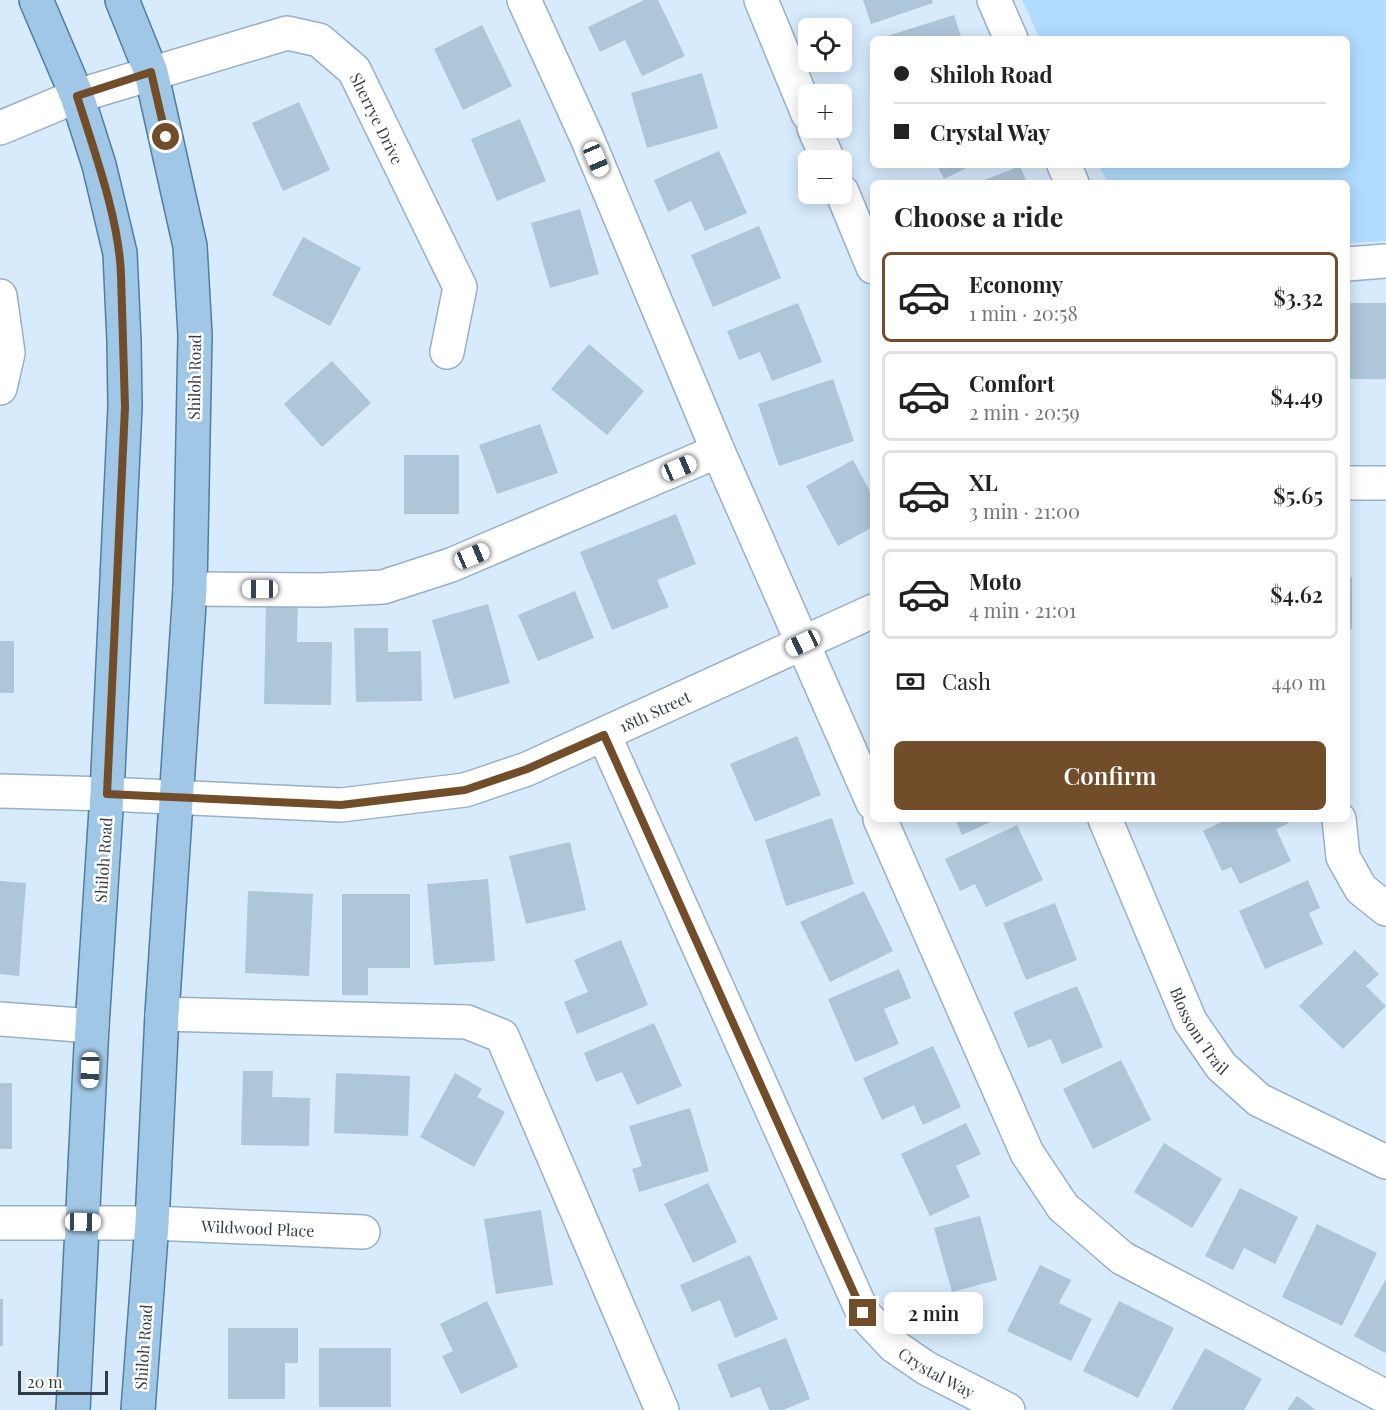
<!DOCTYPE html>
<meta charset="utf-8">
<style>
:root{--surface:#fff;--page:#f2f2f2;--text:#222;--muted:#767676;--line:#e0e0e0;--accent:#724d29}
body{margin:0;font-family:"Playfair Display",serif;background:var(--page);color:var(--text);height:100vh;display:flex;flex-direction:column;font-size:22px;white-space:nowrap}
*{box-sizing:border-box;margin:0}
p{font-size:20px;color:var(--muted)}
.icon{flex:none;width:33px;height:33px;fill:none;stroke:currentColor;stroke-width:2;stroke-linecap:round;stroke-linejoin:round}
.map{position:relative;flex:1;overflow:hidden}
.panel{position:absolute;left:870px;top:180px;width:480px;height:642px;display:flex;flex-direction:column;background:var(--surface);border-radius:9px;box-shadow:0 3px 15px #0003}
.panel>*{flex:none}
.guide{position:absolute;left:870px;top:36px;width:480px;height:132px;border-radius:9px;box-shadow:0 3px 15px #0003;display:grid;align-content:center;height:132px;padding:0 24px;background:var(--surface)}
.fabs{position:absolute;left:798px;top:18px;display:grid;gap:12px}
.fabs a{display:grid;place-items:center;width:54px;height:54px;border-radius:9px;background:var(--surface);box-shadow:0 3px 15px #0003;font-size:30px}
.scale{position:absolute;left:18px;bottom:15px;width:90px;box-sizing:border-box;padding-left:6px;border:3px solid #323c44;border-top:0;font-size:16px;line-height:21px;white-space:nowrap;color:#323c44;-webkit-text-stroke:4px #fff;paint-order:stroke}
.end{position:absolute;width:27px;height:27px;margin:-14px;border:8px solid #724d29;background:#fff;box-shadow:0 0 0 3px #fff}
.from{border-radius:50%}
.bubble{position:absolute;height:42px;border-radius:9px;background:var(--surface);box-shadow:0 3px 15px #0003;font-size:20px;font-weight:600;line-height:42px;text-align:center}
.car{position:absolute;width:18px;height:36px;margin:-18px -9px;border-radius:8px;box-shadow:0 0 4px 2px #0007;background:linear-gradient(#fff 24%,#345 0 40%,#fff 0 76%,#345 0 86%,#fff 0)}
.guide b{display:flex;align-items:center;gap:21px;height:57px;font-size:22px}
.guide b+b{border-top:2px solid var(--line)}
.guide i{width:15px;height:15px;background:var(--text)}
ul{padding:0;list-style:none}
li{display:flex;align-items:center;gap:18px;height:90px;margin:0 12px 9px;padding:0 12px;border:3px solid var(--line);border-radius:9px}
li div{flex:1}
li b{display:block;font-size:22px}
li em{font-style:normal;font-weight:600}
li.current{border-color:var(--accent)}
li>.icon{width:54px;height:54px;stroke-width:1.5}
h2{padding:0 24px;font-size:27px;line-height:72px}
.pay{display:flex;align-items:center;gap:15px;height:66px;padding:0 24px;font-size:22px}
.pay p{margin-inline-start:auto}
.action{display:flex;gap:12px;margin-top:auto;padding:12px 24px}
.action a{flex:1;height:69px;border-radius:9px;background:var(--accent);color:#fff;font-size:24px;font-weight:600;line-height:69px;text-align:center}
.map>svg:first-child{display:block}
</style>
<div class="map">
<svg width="1386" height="1410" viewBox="0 0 1386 1410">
<rect width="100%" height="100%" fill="#d7ebfc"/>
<path fill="#b1dcff" d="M1022,0H1386V241L1347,243V183H1108L1099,165H1347V39H1040Z"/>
<g fill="#adc6da">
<path d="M644,0H658L685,56L642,76L625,40L600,52L588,27Z"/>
<path d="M863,0H932L933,3L871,24Z"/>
<path d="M954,15L962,39H884V37Z"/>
<path d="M482,25L512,86L463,110L434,49Z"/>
<path d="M702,73L718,128L647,148L631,93Z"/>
<path d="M299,102L330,170L283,191L252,123Z"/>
<path d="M520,119L546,181L497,201L471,139Z"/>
<path d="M719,151L747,213L705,231L691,201L668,212L654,180Z"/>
<path d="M937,165H972L944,179Z"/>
<path d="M1020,166L1027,183H977Z"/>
<path d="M580,209L599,274L550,288L531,223Z"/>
<path d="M759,226L781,278L713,307L691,255Z"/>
<path d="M303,237L361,268L330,326L272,295Z"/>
<path d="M798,303L822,362L772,381L760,352L739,360L727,331Z"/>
<rect x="1347" y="303" width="39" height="76"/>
<path d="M589,344L644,391L607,435L551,389Z"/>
<path d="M332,361L371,403L322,447L284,404Z"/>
<path d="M833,379L854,441L779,466L758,404Z"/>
<path d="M540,424L558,473L497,494L479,445Z"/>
<rect x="404" y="455" width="55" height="59"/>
<path d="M853,460L873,497V527L838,546L806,486Z"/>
<path d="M676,514L696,564L657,580L669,607L612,630L580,552Z"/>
<rect x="1347" y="577" width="5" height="52"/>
<path d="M575,591L594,638L538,661L518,615Z"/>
<path d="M266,599H298L297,642H332L331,705L264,704Z"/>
<path d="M488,604L510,683L454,699L432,620Z"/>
<path d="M354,628H388V652L421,651L422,701L356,702Z"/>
<rect x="0" y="641" width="14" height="52"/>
<path d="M797,736L821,795L755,822L730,764Z"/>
<path d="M832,818L854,884L786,906L765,840Z"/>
<path d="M955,819H997L962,835Z"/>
<path d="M1228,819H1287L1289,823L1276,829L1291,861L1240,884L1231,867L1222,871L1203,831Z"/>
<path d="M1017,825L1043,880L986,907L975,884L960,891L945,859Z"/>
<path d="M570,842L586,910L526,924L509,856Z"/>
<path d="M488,879L495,961L434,965L427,884Z"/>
<path d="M1308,880L1320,908L1309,913L1323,944L1265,969L1239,911Z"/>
<path d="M0,881L26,883L19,976L0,974Z"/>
<path d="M248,891L313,894L309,976L245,973Z"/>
<path d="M864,891L893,951L830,982L800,922Z"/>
<path d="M342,894H410V968H368V995H342Z"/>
<path d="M1055,903L1077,960L1026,980L1003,923Z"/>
<path d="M621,940L648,1005L577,1034L564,1002L588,992L574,960Z"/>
<path d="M1355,950L1379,974L1366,986L1386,1006L1343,1049L1299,1006Z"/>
<path d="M899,969L911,998L884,1009L899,1044L855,1062L828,999Z"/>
<path d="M1077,986L1103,1047L1062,1064L1051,1039L1028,1048L1013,1012Z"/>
<path d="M654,1023L682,1086L637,1105L622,1072L596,1082L584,1053Z"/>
<path d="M933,1046L961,1107L923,1125L914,1105L882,1120L863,1078Z"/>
<path d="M1121,1060L1151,1120L1093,1149L1063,1089Z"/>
<path d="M243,1071H273L272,1097L310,1098L309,1146L241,1145Z"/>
<path d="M336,1073L410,1076L408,1136L334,1133Z"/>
<path d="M455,1073L482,1089L477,1097L505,1112L474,1167L420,1137Z"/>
<rect x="0" y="1083" width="12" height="66"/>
<path d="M690,1108L709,1171L639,1192L632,1169L642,1166L629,1126Z"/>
<path d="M966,1123L981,1154L956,1166L970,1197L930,1216L901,1154Z"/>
<path d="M1164,1143L1222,1179L1192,1228L1134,1192Z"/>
<path d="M708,1183L737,1242L693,1263L664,1204Z"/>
<path d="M1240,1188L1298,1217L1275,1264L1244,1248L1233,1270L1205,1256Z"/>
<path d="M541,1210L553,1285L496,1294L484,1219Z"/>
<path d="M980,1216L997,1280L952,1292L934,1228Z"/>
<path d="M1317,1224L1377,1253L1342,1326L1282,1297Z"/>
<path d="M750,1255L778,1319L735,1338L720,1300L692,1312L680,1285Z"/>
<path d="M1040,1265L1071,1280L1059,1303L1092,1319L1071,1361L1007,1331Z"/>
<path d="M1386,1279V1352L1385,1353L1354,1336Z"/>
<rect x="0" y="1299" width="3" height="47"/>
<path d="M487,1301L518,1367L461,1394L442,1356L453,1351L440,1324Z"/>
<path d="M1119,1301L1174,1328L1138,1398L1083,1371Z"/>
<path d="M228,1328H298V1363H285V1399H228Z"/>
<path d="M786,1338L810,1399L783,1410H769L760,1387L731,1398L717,1364Z"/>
<rect x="319" y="1348" width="72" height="59"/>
<path d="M1205,1348L1262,1379L1244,1410H1171Z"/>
<path d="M1297,1396L1316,1410H1287Z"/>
</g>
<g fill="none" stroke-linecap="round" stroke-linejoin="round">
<g stroke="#98b0c4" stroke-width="36">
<g id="minor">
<path d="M524,0L587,138L718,451L873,803"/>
<path d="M761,0L808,114"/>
<path d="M994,0L1011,39"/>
<path id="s1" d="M0,128L77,96L287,33L319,40L354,70L460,287L447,352"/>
<path d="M814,128L828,160"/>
<path d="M1064,165L1072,183"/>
<path d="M842,192L873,267"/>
<path d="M1347,264L1386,261"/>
<path d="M0,296L8,353L0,388"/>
<path d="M1347,483H1386"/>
<path d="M190,589L321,590L383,587L451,565L718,451"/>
<path id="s2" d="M604,735L863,1313L894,1346L926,1368L1008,1410"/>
<path id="s3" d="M0,791L107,794L341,805L465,790L527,769L873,611"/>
<path d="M880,819L1027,1153L1063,1207L1122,1258L1386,1397"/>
<path id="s4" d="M1105,819L1190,1021L1221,1066L1259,1100L1386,1162"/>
<path d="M1339,819L1343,857L1361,889L1386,909"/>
<path d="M162,1014L467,1022L502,1036L662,1410"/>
<path d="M0,1019L92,1026"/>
<path id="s5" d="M0,1223H152L363,1232"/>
</g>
</g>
<g stroke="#507ea1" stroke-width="36">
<g id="major">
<path d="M36,0L77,96L99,165L120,253L124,341L125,407L107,794L92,1026L73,1410"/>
<path d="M122,0L151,72L190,246L195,335L190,589L162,1014L152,1223L138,1410"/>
</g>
</g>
<use href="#minor" stroke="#fff" stroke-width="33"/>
<use href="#major" stroke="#a0c7e5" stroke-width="33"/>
</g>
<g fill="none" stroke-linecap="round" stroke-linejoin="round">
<path stroke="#724d29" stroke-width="8" d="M166,137L151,72L77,96C94,151 119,218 121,275L125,407L107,794L341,805L465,790L527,769L604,735L863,1313"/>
</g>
<g text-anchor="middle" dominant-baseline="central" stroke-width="5" stroke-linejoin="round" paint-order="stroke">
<g font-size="16" fill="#323c44" stroke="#fff">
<text stroke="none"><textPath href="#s1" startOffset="435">Sherrye Drive</textPath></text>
<text transform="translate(194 377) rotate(-89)">Shiloh Road</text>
<text stroke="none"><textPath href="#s3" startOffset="672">18th Street</textPath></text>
<text transform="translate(103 860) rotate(-86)">Shiloh Road</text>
<text stroke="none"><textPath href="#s4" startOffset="232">Blossom Trail</textPath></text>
<text stroke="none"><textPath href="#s5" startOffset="258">Wildwood Place</textPath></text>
<text transform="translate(143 1347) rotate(-86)">Shiloh Road</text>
<text stroke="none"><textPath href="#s2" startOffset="729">Crystal Way</textPath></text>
</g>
</g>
</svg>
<div class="fabs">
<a><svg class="icon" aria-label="locate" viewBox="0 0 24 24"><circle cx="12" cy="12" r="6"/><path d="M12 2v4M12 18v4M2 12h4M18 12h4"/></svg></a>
<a>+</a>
<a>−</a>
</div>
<div class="scale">20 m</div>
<i class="end from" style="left:166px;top:137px"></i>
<i class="end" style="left:863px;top:1313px"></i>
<div class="bubble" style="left:884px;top:1292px;width:99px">2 min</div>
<i class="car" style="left:596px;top:159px;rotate:157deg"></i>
<i class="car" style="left:679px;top:468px;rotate:67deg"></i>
<i class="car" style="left:472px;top:556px;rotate:67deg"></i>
<i class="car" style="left:260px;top:589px;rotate:270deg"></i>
<i class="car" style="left:803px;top:643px;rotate:245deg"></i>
<i class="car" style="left:90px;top:1070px;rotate:182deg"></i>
<i class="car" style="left:83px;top:1222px;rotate:91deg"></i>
<div class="guide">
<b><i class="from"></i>Shiloh Road</b>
<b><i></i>Crystal Way</b>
</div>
<section class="panel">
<h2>Choose a ride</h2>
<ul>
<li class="current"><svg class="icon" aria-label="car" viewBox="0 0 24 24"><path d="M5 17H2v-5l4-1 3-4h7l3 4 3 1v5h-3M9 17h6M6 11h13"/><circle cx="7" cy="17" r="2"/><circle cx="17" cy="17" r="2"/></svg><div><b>Economy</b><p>1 min · 20:58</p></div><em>$3.32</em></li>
<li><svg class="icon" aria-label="car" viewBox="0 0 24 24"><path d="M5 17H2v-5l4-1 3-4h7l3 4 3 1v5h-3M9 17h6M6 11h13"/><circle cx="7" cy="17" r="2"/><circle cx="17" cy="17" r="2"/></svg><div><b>Comfort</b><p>2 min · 20:59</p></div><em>$4.49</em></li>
<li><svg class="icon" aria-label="car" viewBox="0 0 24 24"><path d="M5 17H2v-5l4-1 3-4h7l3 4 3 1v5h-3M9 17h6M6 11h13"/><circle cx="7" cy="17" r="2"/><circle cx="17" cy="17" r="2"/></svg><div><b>XL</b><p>3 min · 21:00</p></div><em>$5.65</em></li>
<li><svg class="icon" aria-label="car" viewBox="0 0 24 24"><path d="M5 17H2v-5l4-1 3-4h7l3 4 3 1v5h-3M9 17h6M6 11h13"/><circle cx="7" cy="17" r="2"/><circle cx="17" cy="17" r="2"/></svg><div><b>Moto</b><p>4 min · 21:01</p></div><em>$4.62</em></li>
</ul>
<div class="pay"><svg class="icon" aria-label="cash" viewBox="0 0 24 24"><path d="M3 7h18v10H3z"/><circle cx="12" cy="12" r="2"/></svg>Cash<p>440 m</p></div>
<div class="action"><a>Confirm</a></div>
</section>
</div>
